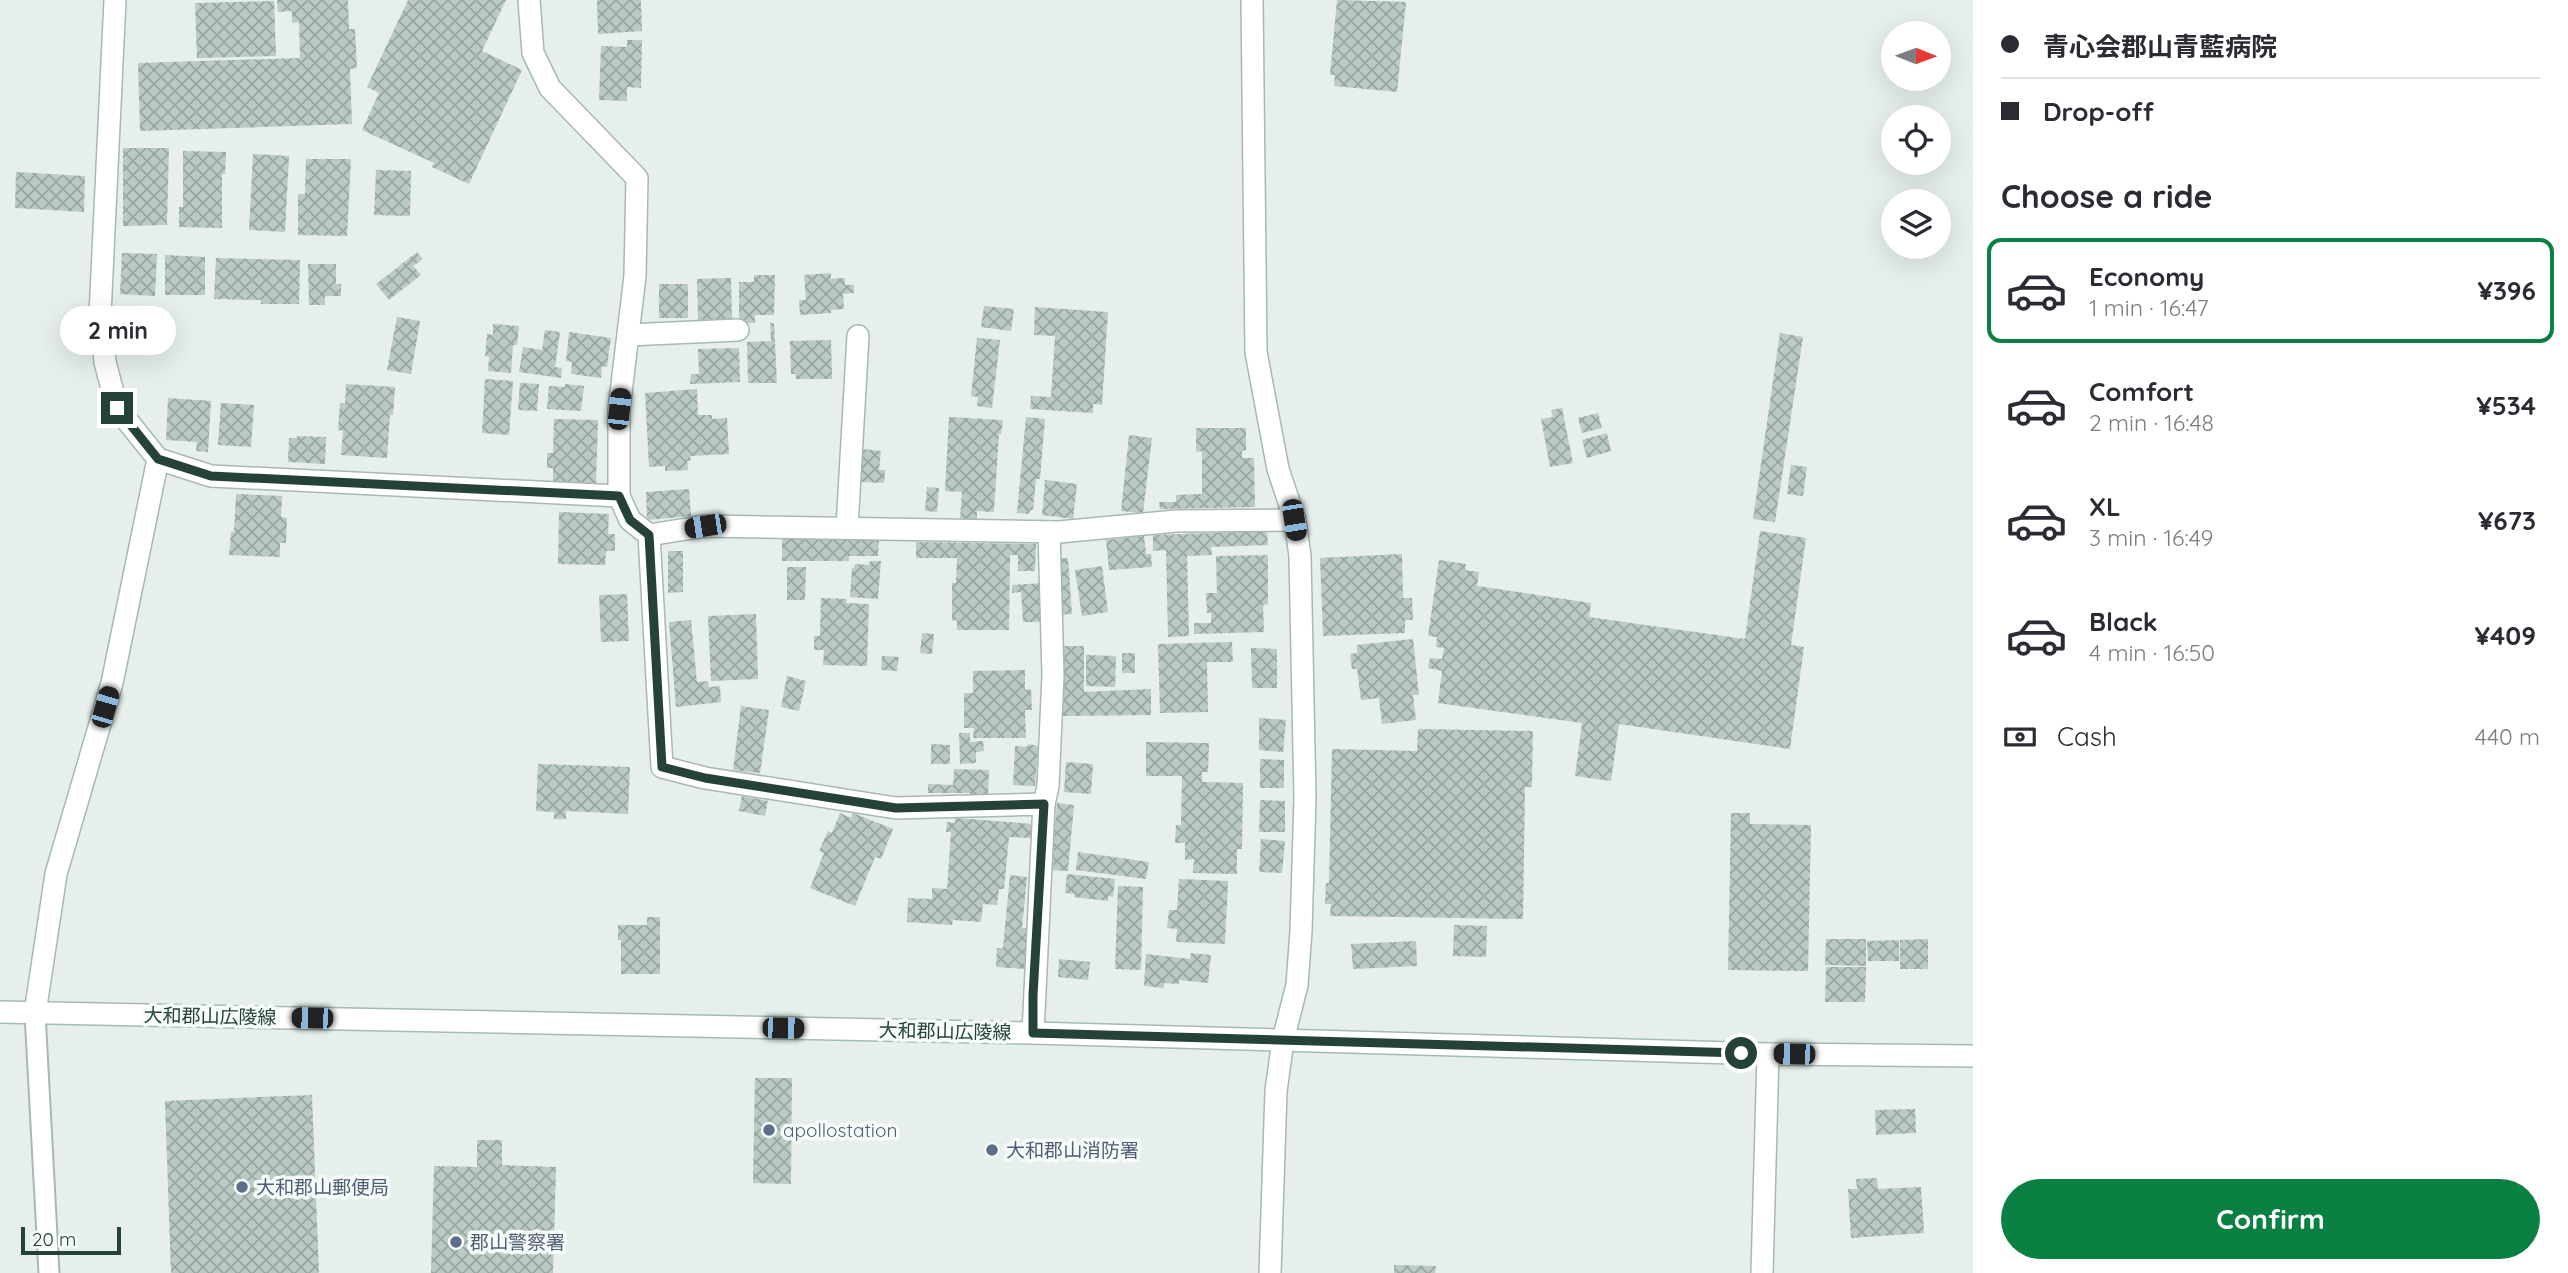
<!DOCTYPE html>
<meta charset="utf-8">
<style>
:root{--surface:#fff;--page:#f7f7f7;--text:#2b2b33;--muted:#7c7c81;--line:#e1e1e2;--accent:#0b8043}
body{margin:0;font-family:Quicksand,"Noto Sans JP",sans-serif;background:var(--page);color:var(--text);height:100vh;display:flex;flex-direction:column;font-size:26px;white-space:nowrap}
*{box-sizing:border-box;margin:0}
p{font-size:23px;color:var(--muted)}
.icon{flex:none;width:38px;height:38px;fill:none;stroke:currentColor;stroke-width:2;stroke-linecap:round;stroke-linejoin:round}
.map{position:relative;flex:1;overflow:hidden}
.sheet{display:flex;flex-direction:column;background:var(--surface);width:595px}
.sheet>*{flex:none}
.top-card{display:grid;align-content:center;height:154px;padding:0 28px;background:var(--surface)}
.needle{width:46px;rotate:91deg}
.tools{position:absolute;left:1881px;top:21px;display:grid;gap:14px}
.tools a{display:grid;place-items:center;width:70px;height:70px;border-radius:50%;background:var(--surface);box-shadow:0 7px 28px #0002;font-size:35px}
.scale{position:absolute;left:21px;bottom:18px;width:100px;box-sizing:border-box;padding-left:7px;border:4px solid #24423a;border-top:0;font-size:19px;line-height:24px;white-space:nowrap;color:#24423a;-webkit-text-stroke:5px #f7fbf9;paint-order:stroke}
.end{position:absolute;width:32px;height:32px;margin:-16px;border:9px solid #24423a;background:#fff;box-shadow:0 0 0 4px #fff}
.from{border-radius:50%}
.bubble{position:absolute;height:49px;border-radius:24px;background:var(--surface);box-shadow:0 7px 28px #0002;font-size:23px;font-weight:700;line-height:49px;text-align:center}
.car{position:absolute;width:21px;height:42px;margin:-21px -10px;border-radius:9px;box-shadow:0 0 5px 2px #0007;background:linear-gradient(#222 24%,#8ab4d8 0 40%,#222 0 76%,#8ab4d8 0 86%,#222 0)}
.top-card b{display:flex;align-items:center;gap:24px;height:66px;font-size:26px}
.top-card b+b{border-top:2px solid var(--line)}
.top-card i{width:18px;height:18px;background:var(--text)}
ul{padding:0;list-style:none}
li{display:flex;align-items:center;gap:21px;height:105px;margin:0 14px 10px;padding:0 14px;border:4px solid transparent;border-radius:14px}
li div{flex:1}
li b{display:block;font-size:26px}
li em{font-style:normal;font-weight:700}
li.on{border-color:var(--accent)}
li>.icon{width:63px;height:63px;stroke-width:1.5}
h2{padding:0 28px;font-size:32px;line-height:84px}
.pay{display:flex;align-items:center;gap:18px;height:77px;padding:0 28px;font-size:26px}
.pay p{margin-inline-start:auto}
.button{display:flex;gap:14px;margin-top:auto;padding:14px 28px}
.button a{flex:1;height:80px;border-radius:42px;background:var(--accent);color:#fff;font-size:28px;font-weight:700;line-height:80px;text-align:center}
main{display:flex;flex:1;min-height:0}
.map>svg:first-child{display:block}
</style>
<main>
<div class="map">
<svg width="1973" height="1273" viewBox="0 0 1973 1273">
<defs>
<pattern id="building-cross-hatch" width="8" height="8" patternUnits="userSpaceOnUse" patternTransform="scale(1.75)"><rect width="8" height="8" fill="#bbcac4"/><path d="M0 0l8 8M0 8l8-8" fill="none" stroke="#98a6a0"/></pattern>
</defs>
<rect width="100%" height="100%" fill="#e6efeb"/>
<g fill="url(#building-cross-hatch)">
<path d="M277,0H348L349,29H355L357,68L350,69L352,124L140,131L138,63L300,58L299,22L292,23V11L278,12Z"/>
<path d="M408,0H506L482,51L522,70L469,184L432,167L434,163L362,130L379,93L367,87Z"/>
<path d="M597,0H641L642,31L598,34Z"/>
<path d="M1337,0L1406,2L1397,92L1334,86L1335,75H1330Z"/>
<path d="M274,1L276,56L197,58L195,3Z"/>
<path d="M627,40H642L641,88L627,87V101L599,100L601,46L627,47Z"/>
<path d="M123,148H169L167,225L123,226Z"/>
<path d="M183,151L226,152L225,174H222V228L179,227V207H183Z"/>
<path d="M253,154L289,156L285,232L249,230Z"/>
<path d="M306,159H351L347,236L298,235V194H305Z"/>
<path d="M376,170L411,171L410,216L374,215Z"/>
<path d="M16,172L85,176L84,212L15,208Z"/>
<path d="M417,252L423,259L413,266L421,275L389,300L376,284Z"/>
<path d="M122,253L157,254L155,296L120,294Z"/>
<path d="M165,255L205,257V295H165Z"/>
<path d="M216,258L300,260L299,304H261V300L214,299Z"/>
<path d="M308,264H336V284H341V296H325V305H309Z"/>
<path d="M831,273V279L845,278V285H854V293L843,294L844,309L831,310V313L800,315L799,300H806L804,275Z"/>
<path d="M754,275H775L774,315H755V323H739V282H754Z"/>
<path d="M731,278L732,319L698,320L697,279Z"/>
<rect x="659" y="284" width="29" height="34"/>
<path d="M984,306L1014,309L1011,331L981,327Z"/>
<path d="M1035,307L1108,312L1102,405L1093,404V413L1030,409L1031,396L1051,397L1055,336L1034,335Z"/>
<path d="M397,317L420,321L411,374L387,370Z"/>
<path d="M770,323H774L777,383H748L747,342L771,341Z"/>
<path d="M493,324L519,326L517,345H513L511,373L488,371L489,357L485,356L487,334L493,335Z"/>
<path d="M545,330L560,332L555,367L562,368L561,378L519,372L523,347L542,350Z"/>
<path d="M569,332L611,338L607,367L602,366L601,378L571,374L572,362L566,361Z"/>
<path d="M1780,333L1803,337L1775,522L1753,519Z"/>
<path d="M977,338L1000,340L992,408L977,406L978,397L971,396Z"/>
<path d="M831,340L832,379H796V374H791L790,341Z"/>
<path d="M739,348L740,382L690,384L691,374H699L698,349Z"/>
<path d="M485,379L513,381L509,435L482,433Z"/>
<path d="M520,383L539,384L537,411L518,410Z"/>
<path d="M346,384L395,387L393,415H390L387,458L341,455L343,431L338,430L340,403H345Z"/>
<path d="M565,384L584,386L581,411L547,409L549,386L565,387Z"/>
<path d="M697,389L698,415H712V419L727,418L729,454L690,456L691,461H687L688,470L665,471V466L649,467L645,393Z"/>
<path d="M168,398L211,401L208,452L196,451L197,442L166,440Z"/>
<path d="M221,403L254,405L251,447L218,445Z"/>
<path d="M1562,408L1573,463L1550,467L1541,419L1553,417L1551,410Z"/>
<path d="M1598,413L1602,428L1582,433L1578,418Z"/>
<path d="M949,417L1003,420L1001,434H999L994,512L977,511V520L960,519L962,492L945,491Z"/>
<path d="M1026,417L1045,419L1040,479H1036L1033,510H1030L1029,514L1017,513Z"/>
<path d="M554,419L598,420L596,483H587V489L553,488V468H547V453H553Z"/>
<path d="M1196,428H1246V450L1242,451V458H1254L1255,507L1160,509L1159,502H1176V495L1202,494V451L1196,452Z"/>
<path d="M1607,433L1611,451L1587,458L1582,440Z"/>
<path d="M1129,435L1152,438L1143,513L1121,511Z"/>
<path d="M297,436L326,437L325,464L288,462L289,438H297Z"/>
<path d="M862,449L881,451L879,470H885L884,483L859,482Z"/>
<path d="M1791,465L1807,467L1803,496L1787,494Z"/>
<path d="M1045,480L1077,484L1073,519L1042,515Z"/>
<path d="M927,487L939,488L937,512L925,511Z"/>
<path d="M689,489L691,516L647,520L646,492Z"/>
<path d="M236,494L282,496L281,517L287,518L286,543H280V557L229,555L231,532H234Z"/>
<path d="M559,512L609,514L608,534H615V551H606L605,565L558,564Z"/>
<path d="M1267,531L1268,545L1211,547L1212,555L1187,556L1189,636L1168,637L1166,550L1153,551V535Z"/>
<path d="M1760,531L1806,538L1791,645L1804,647L1790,749L1619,724L1611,781L1575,776L1582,723L1438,703L1442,671L1428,668L1430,658L1442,659L1444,648L1436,647L1437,637L1428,636L1439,560L1466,564L1465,570L1479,572L1477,586L1591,603L1589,617L1745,639Z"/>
<path d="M1144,536L1146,554H1151L1152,567L1109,570L1106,540Z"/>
<path d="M782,537L879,539L878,556H849V561H782Z"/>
<path d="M916,542L1036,544L1035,571H1018V555H1010L1009,630H957V620L952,621V583H956L957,558H916Z"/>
<path d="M668,551H683V592L668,593Z"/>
<path d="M1402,554L1403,598H1412L1413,620H1405V633L1323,636L1320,558Z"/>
<path d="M1268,555V604L1263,605L1264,632L1194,634V623H1211V613H1207L1206,593H1217L1216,556Z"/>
<path d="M1068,558L1072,614L1057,615V559Z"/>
<path d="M870,561H881L878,599L850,597L852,568H854L855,564L869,565Z"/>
<path d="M1102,566L1108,612L1082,616L1075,570Z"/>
<path d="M787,567H806L805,600H787Z"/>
<path d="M1042,583L1044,614H1040V622H1023L1021,592L1012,593V585Z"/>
<path d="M627,594L629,641L601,642L599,595Z"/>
<path d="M821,598L847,599L846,603L869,604L867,666L823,665L824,650H814V636H820Z"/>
<path d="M756,614L758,679L711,681L708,616Z"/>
<path d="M691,620L697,682L708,681L709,687L720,686L721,702L676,707L669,622Z"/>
<path d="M922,633L934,634L932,654L920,653Z"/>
<path d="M1413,639L1419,695H1413L1416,720L1382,724L1379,698L1361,700L1357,669H1352L1350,654L1357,653V645Z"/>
<path d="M1232,642L1233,662H1207L1208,712L1160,713L1158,644Z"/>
<path d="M1063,646H1084V692L1151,689V715L1063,716Z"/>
<path d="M1251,648L1277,649V688H1252Z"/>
<rect x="1122" y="653" width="13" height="20"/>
<path d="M1086,655L1116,656L1115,687L1086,686Z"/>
<path d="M882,656L899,657L897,671L881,670Z"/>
<path d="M1025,670V690L1031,689L1032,710H1025L1026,738H973L974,728H964V693H973V671Z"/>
<path d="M787,676L806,681L799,711L781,707Z"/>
<path d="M741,706L769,710L760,773L733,770Z"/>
<path d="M1259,718L1286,720L1283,752L1259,750Z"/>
<path d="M1418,729L1533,731L1532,787H1525L1523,919L1330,916L1331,904H1325L1326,883H1329L1332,749L1417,751Z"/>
<path d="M959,733H970V742L983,741L984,751L976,752V763L960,764Z"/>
<path d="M1146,742L1209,743L1208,772H1202V782L1243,783L1242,849H1237V874L1193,873L1194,859L1185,860V843H1175L1176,825H1181L1182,776H1146Z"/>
<path d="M931,744L950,745V764H931Z"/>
<path d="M1028,744L1038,746L1035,786L1013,785L1015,746L1027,747Z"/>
<path d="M1260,759L1284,760V788H1260Z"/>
<path d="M1066,762L1093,764L1091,794L1064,792Z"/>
<path d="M538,764L630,767L628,814L566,811V819H554V812L536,811Z"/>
<path d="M954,769L989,770L988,797H970V793H928V784L953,785Z"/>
<path d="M742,796L768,801L765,816L739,811Z"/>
<path d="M1260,800L1285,801V832H1259Z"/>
<path d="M1057,803L1074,805L1068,871L1051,870Z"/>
<path d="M840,813L851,818L853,813L893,829L881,859L875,857L855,906L810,888L824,853L819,851L828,831L832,833Z"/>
<path d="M1731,813H1750V824L1811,825L1808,971L1728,970Z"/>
<path d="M955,818L1033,824L1032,838L1009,837L1004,889H999L997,905L983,904L981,922L953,920L952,925L907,922L908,898L932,899V888L947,889L951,832H946L947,822L955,823Z"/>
<path d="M1261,839L1285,841L1282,873L1259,872Z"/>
<path d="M1078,852L1149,862L1146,879L1076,870Z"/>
<path d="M1067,874L1115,879L1113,897L1108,896V901L1074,897L1075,894L1065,893Z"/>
<path d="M1010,875L1027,877L1022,928H1028L1024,969L996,967L997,948H1003Z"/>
<path d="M1179,879L1228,881L1225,944L1176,942L1177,929L1167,928L1169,910H1177Z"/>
<path d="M1118,886L1143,887L1141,970L1115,969Z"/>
<path d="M647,917H660V974H621V940H618V925H647Z"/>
<path d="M1454,925L1487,926L1486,957L1453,956Z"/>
<path d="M1826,939H1866V966L1825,965Z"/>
<path d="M1928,939V969H1900V940Z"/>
<path d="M1899,940V961H1868L1867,941Z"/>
<path d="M1416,941L1417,966L1353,969L1351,944Z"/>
<path d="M1191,953L1211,955L1208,983L1179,980V984L1164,983V988L1144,986L1146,954L1190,959Z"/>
<path d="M1059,959L1090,962L1088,980L1058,977Z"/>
<path d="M1826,967H1866L1865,1002H1825Z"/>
<path d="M755,1078H792L791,1184L753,1183Z"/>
<path d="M312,1095L319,1273H171L165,1101Z"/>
<path d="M1915,1109L1916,1133L1876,1135L1875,1110Z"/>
<path d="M477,1140H502V1165L556,1167L553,1273H431L434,1166L477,1167Z"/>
<path d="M1877,1178L1878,1189L1921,1187L1924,1233L1851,1238L1848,1189H1857L1856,1179Z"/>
<path d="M1394,1265L1436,1266L1435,1273H1394Z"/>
</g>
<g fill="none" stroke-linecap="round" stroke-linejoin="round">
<g stroke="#a8b8b2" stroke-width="23">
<path id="service" d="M35,1013L49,1273"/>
</g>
<g stroke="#a8b8b2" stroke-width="24">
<g id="minor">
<path d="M115,0L100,315L105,362L117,408L158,459L211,476L619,496L630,520L649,535L705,526L1059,532L1176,521L1295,520"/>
<path d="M529,0L533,53L550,88L637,178L635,276L619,409V496"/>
<path d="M1252,0L1256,352L1278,469L1295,520L1300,556L1305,798L1301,931L1297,985L1283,1040L1276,1091L1270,1273"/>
<path d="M628,335L738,330"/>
<path d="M847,528L858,336"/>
<path d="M649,535L662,767L705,778L896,808L1044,804L1033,1033"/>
<path d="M1044,804L1048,786L1053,675L1049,532"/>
<path d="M35,1013L56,874L112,683L158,459"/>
</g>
</g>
<g stroke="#a8b8b2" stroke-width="24">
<path id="tertiary" d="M1762,1273L1768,1054"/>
</g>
<g stroke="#a4bbb3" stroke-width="24">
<path id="secondary" d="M0,1012L1033,1033L1768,1054L1973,1056"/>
</g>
<use href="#service" stroke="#fff" stroke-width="19"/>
<use href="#minor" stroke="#fff" stroke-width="21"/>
<use href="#tertiary" stroke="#fff" stroke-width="21"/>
<use href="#secondary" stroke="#fff" stroke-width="21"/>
</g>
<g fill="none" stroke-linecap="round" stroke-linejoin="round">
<path stroke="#24423a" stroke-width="9" d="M117,408L158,459L211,476L619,496L630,520L649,535L662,767L705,778L896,808L1044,804L1033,995V1033L1741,1053"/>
</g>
<g fill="#5c6f8a" stroke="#f7fbf9" stroke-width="2.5">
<circle cx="769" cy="1130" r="7"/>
<circle cx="992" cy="1150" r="7"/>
<circle cx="242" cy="1187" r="7"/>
<circle cx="456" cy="1242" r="7"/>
</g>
<g text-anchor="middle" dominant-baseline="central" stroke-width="7" stroke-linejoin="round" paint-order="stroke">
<g font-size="19" fill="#24423a" stroke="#f7fbf9">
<text transform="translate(210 1016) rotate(1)">大和郡山広陵線</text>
<text transform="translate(945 1031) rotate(1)">大和郡山広陵線</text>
</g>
<g font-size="19" fill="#4e5e75" stroke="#f7fbf9" text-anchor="start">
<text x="783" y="1130">apollostation</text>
<text x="1006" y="1150">大和郡山消防署</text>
<text x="256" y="1187">大和郡山郵便局</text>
<text x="470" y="1242">郡山警察署</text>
</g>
</g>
</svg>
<div class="tools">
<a><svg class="needle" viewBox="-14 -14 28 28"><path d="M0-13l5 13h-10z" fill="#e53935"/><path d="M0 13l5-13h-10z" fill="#7c7c81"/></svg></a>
<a><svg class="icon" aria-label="locate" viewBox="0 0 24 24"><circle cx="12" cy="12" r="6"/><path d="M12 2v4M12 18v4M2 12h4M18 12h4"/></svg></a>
<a><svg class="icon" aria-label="layers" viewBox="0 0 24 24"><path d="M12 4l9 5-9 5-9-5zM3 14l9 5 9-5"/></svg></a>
</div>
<div class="scale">20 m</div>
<i class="end from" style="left:1741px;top:1053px"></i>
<i class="end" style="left:117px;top:408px"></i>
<div class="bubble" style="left:60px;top:306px;width:116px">2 min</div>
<i class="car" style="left:619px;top:409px;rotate:6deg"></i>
<i class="car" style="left:1294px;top:520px;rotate:171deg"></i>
<i class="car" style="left:705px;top:526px;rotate:261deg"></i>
<i class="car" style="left:105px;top:707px;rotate:16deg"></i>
<i class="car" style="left:312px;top:1018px;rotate:271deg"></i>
<i class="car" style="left:783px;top:1028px;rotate:91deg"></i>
<i class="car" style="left:1794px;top:1054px;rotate:271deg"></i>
</div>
<section class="sheet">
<div class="top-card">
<b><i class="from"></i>青心会郡山青藍病院</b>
<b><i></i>Drop-off</b>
</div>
<h2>Choose a ride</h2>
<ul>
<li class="on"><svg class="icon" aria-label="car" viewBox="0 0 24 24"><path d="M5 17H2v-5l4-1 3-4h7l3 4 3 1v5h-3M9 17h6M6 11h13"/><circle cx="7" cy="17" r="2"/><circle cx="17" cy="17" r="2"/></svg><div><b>Economy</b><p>1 min · 16:47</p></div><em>¥396</em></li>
<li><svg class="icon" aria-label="car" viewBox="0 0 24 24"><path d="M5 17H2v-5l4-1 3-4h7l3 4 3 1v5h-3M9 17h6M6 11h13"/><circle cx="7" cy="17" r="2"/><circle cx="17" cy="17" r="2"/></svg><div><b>Comfort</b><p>2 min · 16:48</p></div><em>¥534</em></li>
<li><svg class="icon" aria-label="car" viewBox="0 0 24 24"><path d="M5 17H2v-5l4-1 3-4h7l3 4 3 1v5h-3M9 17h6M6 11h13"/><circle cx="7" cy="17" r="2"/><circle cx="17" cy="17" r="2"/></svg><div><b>XL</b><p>3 min · 16:49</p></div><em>¥673</em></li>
<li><svg class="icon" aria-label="car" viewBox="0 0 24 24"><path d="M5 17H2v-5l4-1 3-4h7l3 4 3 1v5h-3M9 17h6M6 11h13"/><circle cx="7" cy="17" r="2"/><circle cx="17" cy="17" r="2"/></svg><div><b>Black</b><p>4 min · 16:50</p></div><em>¥409</em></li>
</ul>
<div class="pay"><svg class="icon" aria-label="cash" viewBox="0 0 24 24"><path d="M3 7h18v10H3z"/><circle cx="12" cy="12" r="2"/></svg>Cash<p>440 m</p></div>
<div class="button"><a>Confirm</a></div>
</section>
</main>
